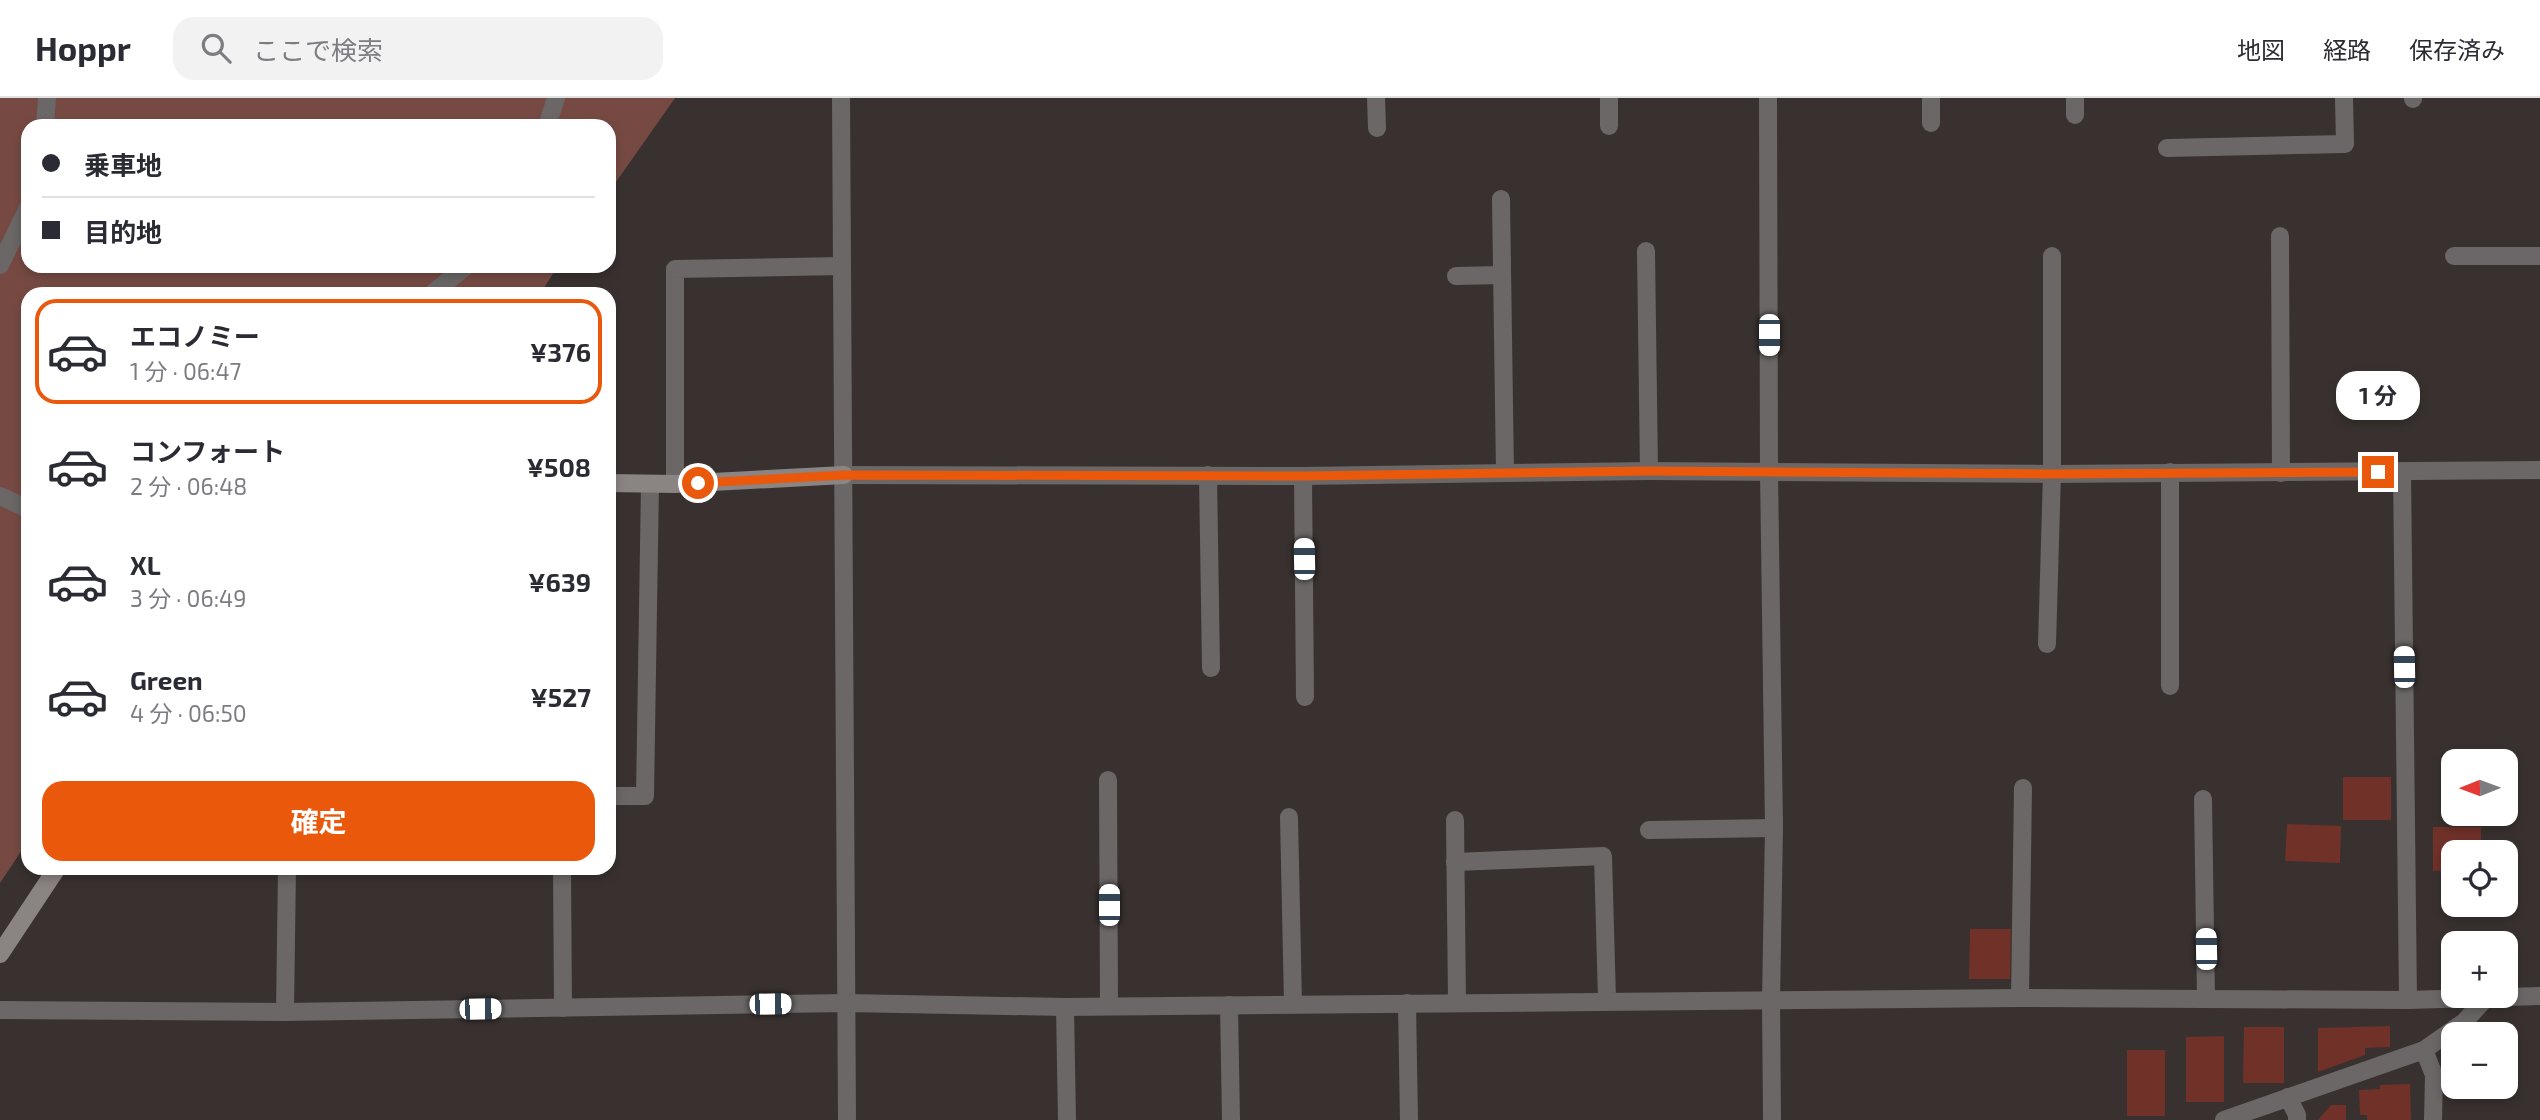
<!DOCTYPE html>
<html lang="ja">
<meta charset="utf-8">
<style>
:root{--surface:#fff;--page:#f2f2f3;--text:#2b2b33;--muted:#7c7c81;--line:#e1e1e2;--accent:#ea580c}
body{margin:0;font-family:"Exo 2","Noto Sans JP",sans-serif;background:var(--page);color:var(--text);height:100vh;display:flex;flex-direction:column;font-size:26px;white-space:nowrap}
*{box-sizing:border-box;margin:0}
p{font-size:23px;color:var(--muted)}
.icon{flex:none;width:38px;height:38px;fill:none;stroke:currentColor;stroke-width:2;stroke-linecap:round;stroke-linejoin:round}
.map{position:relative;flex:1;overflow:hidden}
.details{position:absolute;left:21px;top:189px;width:595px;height:588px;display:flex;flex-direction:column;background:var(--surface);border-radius:21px;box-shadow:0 4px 10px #0003}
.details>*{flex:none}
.guide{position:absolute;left:21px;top:21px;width:595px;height:154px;border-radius:21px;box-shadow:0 4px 10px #0003;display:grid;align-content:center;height:154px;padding:0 21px;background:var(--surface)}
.needle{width:46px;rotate:269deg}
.buttons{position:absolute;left:2441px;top:651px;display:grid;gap:14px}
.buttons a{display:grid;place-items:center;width:77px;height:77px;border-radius:14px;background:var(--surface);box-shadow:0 4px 10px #0003;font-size:35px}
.end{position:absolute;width:32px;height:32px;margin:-16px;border:9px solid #ea580c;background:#fff;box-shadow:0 0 0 4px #fff}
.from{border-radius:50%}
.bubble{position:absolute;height:49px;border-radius:21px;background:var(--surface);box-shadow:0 4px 10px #0003;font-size:23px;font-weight:700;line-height:49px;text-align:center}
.car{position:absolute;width:21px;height:42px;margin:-21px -10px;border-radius:9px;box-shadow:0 0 5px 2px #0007;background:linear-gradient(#fff 24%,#345 0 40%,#fff 0 76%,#345 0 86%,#fff 0)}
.guide b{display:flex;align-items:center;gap:24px;height:66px;font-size:26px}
.guide b+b{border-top:2px solid var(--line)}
.guide i{width:18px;height:18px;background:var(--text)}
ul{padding:12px 0 0;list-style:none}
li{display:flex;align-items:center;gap:21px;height:105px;margin:0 14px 10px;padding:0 7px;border:4px solid transparent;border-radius:21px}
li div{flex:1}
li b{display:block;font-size:26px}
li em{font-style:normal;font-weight:700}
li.on{border-color:var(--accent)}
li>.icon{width:63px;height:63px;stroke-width:1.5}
.cta{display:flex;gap:14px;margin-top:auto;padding:14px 21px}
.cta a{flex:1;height:80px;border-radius:21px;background:var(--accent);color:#fff;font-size:28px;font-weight:700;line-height:80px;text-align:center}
header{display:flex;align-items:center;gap:42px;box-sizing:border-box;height:98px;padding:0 35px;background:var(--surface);border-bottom:2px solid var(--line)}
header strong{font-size:33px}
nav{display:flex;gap:38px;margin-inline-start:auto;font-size:24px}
.search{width:490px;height:63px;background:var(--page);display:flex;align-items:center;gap:18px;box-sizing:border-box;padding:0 24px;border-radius:21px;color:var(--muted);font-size:26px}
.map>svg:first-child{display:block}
</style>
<header>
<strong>Hoppr</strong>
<div class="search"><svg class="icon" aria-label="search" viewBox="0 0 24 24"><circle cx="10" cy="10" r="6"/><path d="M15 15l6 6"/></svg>ここで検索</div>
<nav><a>地図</a><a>経路</a><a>保存済み</a></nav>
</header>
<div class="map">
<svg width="2540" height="1022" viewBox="0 0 2540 1022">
<rect width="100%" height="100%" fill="#38312f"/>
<path fill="#764a43" d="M0,0H675L609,94V28H28V168H558L540,196H28V743L0,785Z"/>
<g fill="#703129">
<rect x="2343" y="679" width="48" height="43"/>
<path d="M2287,726L2341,728L2340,765L2285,763Z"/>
<path d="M2433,729H2481V754H2454V772L2433,773Z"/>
<path d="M1970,831H2011L2010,881H1969Z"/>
<path d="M2390,928V949L2365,950V957L2318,974V930Z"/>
<path d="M2244,929H2284V985H2243Z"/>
<path d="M2224,938V1004H2186V939Z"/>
<rect x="2127" y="952" width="38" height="66"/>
<path d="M2410,986L2411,1022H2367V1017H2360L2359,992L2380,991V987Z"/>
<path d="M2331,1007H2346V1022H2318Z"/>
</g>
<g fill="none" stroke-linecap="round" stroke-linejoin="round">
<g stroke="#6a6766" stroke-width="18">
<path d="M1376,0L1377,30"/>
<path d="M1609,0V28"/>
<path d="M2075,0V17"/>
<path d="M2413,0V1"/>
<path d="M1931,25V0"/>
<path d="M2167,50L2345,46L2344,0"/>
<path d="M1501,101L1505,375"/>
<path d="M2280,138L2281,375"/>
<path d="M1646,153L1649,373"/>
<path d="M2454,158H2540"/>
<path d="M1456,178L1502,177"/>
<path d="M1208,377L1211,570"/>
<path d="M1303,378L1305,599"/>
<path d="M675,386V171L842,168"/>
<path d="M2047,546L2052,376V158"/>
<path d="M2170,588V374"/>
<path d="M1108,682L1109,908"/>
<path d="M1289,719L1293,906"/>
<path d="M1455,722L1457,904"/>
<path d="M1649,732L1774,730"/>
<path d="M1455,764L1603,758L1607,902"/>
<path d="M2020,900L2023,690"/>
<path d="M1407,905L1409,1022"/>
<path d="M1229,907L1231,1022"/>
<path d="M1065,909L1067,1022"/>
<path d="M2224,1022L2424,952L2464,924L2486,900"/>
</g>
<g stroke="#6a6766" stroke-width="18">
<path d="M841,0L847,1022"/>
<path d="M1768,0L1769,374L1774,730L1771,902L1772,1022"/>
<path d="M45,28L47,0"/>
<path d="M547,28L556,0"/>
<path d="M0,167L28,110"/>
<path d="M432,196L466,168"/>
<path d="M2402,374L2408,902"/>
<path d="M844,377L1303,378L1649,373L2052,376L2540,372"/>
<path d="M0,398L28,411"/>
<path d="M609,698H645L650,386"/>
<path d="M2203,701L2206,901"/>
<path d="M562,770L563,910"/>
<path d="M0,912L285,914L847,905L1065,909L2020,900L2408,902L2540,898"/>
<path d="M285,914L287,770"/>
<path d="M2424,952L2434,977L2433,1022"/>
<path d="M2288,999L2297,1017V1022"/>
</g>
<g stroke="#8a8483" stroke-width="18">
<path d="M609,385L675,386L844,377"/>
<path d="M0,856L57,770"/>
</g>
</g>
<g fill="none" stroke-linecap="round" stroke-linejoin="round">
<path stroke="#ea580c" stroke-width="9" d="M698,385L844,377L1303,378L1649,373L2052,376L2378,374"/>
</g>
</svg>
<div class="buttons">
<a><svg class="needle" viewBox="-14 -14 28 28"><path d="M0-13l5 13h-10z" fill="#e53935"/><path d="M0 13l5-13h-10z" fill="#7c7c81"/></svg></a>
<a><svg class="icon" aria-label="locate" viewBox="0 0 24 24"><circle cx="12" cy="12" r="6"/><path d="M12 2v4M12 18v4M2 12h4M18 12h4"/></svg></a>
<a>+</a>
<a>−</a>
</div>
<i class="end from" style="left:698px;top:385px"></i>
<i class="end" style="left:2378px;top:374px"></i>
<div class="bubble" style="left:2336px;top:273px;width:84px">1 分</div>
<i class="car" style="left:1769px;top:237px;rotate:180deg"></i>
<i class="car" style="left:1304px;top:461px;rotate:359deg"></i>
<i class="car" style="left:2404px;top:569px;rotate:359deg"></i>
<i class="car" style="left:1109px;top:807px;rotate:0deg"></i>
<i class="car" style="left:2206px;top:851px;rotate:359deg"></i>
<i class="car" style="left:770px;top:906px;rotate:89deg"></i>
<i class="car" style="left:480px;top:911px;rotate:89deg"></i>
<div class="guide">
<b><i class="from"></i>乗車地</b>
<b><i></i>目的地</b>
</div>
<section class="details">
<ul>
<li class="on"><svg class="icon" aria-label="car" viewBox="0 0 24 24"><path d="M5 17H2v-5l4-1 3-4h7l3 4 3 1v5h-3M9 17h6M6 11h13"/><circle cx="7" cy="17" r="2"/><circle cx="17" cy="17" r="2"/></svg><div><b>エコノミー</b><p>1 分 · 06:47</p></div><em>¥376</em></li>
<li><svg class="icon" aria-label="car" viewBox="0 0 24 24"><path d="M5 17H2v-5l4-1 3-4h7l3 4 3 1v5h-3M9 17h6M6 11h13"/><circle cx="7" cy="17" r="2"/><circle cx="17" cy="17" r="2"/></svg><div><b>コンフォート</b><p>2 分 · 06:48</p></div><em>¥508</em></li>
<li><svg class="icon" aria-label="car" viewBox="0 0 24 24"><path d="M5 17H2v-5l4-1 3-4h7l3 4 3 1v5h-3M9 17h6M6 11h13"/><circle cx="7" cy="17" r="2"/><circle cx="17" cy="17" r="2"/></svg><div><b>XL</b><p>3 分 · 06:49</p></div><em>¥639</em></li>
<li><svg class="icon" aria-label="car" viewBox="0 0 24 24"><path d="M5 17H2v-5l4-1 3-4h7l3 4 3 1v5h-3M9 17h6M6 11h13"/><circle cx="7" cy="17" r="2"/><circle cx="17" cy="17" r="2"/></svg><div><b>Green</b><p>4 分 · 06:50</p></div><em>¥527</em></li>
</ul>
<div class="cta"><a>確定</a></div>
</section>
</div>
